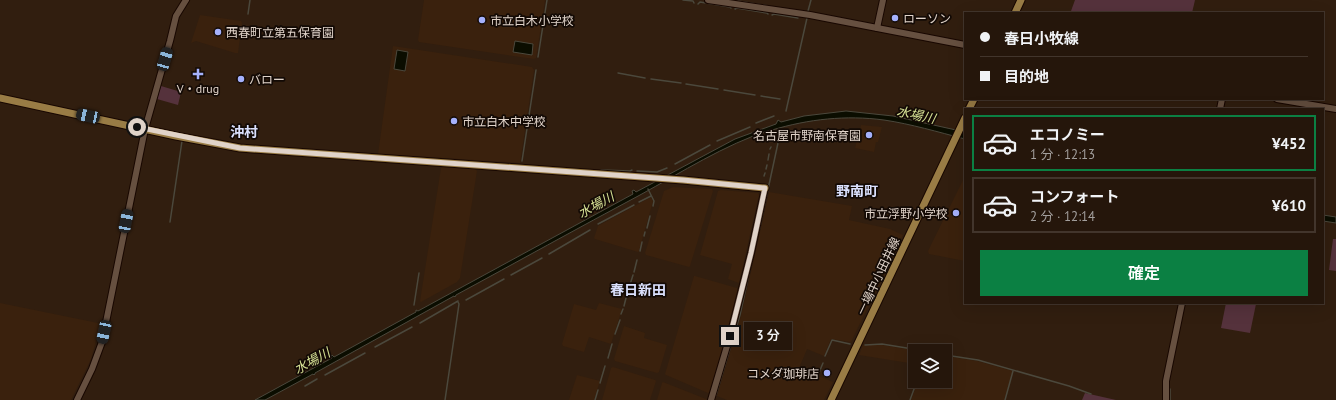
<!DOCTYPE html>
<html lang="ja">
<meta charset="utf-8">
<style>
:root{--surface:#25160b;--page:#312319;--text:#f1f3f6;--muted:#a39f9d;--line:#42352c;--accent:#0b8043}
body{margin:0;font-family:"PT Sans","Noto Sans JP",sans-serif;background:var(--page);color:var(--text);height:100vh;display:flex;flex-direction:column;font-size:15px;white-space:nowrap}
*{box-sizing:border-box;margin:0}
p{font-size:13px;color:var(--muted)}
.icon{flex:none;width:22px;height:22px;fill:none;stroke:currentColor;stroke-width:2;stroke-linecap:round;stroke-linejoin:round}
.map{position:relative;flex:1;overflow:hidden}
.panel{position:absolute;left:964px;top:108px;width:360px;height:196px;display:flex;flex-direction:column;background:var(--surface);border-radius:0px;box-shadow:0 4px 16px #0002,0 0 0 1px var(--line)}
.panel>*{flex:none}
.top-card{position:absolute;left:964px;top:12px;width:360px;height:88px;border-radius:0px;box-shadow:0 4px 16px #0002,0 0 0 1px var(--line);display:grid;align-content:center;height:88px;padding:0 16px;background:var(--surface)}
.buttons{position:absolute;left:908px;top:344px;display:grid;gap:8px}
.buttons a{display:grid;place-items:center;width:44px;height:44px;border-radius:0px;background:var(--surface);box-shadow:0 4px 16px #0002,0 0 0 1px var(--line);font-size:20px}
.end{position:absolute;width:18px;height:18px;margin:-9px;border:5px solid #e0d3c9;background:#111;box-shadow:0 0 0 2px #111}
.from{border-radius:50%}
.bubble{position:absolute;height:28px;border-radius:0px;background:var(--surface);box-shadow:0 4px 16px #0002,0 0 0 1px var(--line);font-size:13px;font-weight:600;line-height:28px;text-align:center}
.car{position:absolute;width:12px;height:24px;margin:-12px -6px;border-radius:5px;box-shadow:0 0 3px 1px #0007;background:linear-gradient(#222 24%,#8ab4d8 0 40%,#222 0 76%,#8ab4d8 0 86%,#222 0)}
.top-card b{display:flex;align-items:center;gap:14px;height:38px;font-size:15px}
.top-card b+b{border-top:1px solid var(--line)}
.top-card i{width:10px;height:10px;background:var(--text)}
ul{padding:7px 0 0;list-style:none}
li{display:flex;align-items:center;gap:12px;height:56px;margin:0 8px 6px;padding:0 8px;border:2px solid var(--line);border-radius:0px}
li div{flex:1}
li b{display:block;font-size:15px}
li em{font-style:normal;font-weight:600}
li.selected{border-color:var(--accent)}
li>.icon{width:36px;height:36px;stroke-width:1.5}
.button{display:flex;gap:8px;margin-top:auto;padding:8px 16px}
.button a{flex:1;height:46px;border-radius:0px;background:var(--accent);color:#fff;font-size:16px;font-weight:600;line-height:46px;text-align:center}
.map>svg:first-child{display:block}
</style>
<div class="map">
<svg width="1336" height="400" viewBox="0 0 1336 400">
<rect width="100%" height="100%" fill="#311e0f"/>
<g fill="#3a210d">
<path d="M424,0H545L536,58L534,59L419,42L418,40Z"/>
<path d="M200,15L241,21L242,23L238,53H235L196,41L191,43Z"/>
<path d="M393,46L532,67L534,70L520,163L378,154Z"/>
<path d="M861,125L882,127L878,142H876L874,152L855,148Z"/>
<path d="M443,167L475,169L477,171L460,278L457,282L421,302L420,301L441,168Z"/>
<path d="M965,176V261L929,254L928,251Z"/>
<path d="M673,187L712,189L713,191L690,266L689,267L646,255L645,253L664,191Z"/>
<path d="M721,190L758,193L759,195L739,283L728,279L732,264L700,255L718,191Z"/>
<path d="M769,192L852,206L849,220L890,229L903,235L851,342L831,339L824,356L807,349L799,368L833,382L824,400H727L717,396L741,316Z"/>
<path d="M651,197L653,201L639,251L638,252L595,239L594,238L598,226Z"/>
<path d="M694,276H695L737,288L738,290L735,301L737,302L736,309L710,392L708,393L666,375L665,374Z"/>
<path d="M0,303L98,323L100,326L91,359L71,400H0Z"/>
<path d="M599,303L622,309L611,344L589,337L584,352L563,346L562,344L574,304L596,310Z"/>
<path d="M624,326L645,333L644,338L667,345L659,372L657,373L615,361L614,359Z"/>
<path d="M863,345H882L919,351H915V364L859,355Z"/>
<path d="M945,356L977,361L1013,371L1004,400H911L918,381H945Z"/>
<path d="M613,367L655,380L656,381L650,400H602L611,368Z"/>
<path d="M577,375L600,381L594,400H569Z"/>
<path d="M663,382L706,399L707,400H657L662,383Z"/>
</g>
<g fill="#55323c">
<path d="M1075,0H1195L1192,13H1077L1071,11Z"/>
<path d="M161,86L181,92L178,105L157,99Z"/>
<path d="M1333,239H1336V271L1329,270Z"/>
<path d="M1226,303L1256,304L1250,333L1221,328Z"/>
<path d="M1085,393L1116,400H1082Z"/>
</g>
<g fill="#0b0d00" stroke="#4b483c">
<path d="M515,41L533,44L532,55L513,52Z"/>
<path d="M397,50L408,52L405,71L394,69Z"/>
<path d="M846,111L893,116L965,132V139C938,132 911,124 884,120C846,115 809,119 772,130L773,133H771L770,130C724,145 682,172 640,195C578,228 517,262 456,295L455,297L454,296L315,373V374L314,375L313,374L265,400H255L332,358L331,356L332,355L334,357L416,312V310L418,311L633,194L632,191L634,190L636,192L735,139L776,124L778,120L781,122L804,116Z"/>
<path d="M1323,215L1336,217V223L1323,221Z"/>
</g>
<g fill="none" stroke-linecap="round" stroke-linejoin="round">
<g stroke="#4b483c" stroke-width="1.5">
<path d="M683,0L693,1L694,3"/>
<path d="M738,1L769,6"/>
<path d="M698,4L700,2L730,7L731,8"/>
<path d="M735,9L737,8L767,13L768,14"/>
<path d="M808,11L811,0"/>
<path d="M248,14L250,0"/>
<path d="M772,15L774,14L798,18"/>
<path d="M538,57L547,0"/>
<path d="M618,73L645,78"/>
<path d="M651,79L681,83"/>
<path d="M686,84L718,89"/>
<path d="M724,90L755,95"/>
<path d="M761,96L780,99"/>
<path d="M786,111L807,18"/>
<path d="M756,123L774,116"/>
<path d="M717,141L750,127"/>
<path d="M770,149L771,147"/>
<path d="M768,160L769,154"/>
<path d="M522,161L536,70"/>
<path d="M675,164L710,145"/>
<path d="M766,169L767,165"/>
<path d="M601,170L630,171L632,170"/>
<path d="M637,171L657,172L667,168"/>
<path d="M764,176L765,173"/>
<path d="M648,189L654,201L653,206"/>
<path d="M639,202L651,196"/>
<path d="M170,222L182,141"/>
<path d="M598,224L634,205"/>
<path d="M647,228L650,216"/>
<path d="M759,231L778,143"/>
<path d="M644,236L645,232"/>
<path d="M640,251L642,242"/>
<path d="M549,254L590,230"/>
<path d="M634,272L637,260"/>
<path d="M511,275L542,258"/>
<path d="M628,291L633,275"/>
<path d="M466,300L504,279"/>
<path d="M414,305L419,273"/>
<path d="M624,306L627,294"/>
<path d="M621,314L623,309"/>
<path d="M420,323L458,301"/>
<path d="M615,334L620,320"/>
<path d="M865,345L882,344L925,351"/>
<path d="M375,347L412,327"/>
<path d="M945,355L978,360L1069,386L1091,394"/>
<path d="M825,356L832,340L850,344"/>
<path d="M608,358L612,344"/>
<path d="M325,375L365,353"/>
<path d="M818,375L823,363"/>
<path d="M600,383L605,366"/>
<path d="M305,386L317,379"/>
<path d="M1170,389V400"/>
<path d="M716,395L740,315L752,260"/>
<path d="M445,400L459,304L458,302"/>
<path d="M595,400L598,390"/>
<path d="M910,400L917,381"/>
<path d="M1005,400L1013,371"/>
</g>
<g stroke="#180700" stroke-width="8">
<g id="minor">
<path d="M708,0L810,15L965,45"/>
<path d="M877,28L883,0"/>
<path d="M1277,99L1336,109"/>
<path d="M1220,109L1222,99"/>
<path d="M77,400L92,369L102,342L145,129L170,41L176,16L186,0"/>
<path d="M711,400L730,336L751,253L765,188"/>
<path d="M1166,400V381L1182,303"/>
</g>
</g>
<g stroke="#180700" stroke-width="9">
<g id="major">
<path d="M1015,13L1021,0"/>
<path d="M0,98L176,136L240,148L683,180L765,188"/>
<path d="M969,109L974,99"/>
<path d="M831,400L965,118"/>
</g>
</g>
<use href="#minor" stroke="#665040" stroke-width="6"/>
<use href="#major" stroke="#997c45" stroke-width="7"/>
</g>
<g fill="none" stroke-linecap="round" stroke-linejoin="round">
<path stroke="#e0d3c9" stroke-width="5" d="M137,127L240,148L683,180L765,188L751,253L730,336"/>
</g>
<g fill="#a5b1fc" stroke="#130a05" stroke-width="1.5">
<circle cx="895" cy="18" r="4"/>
<circle cx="482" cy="20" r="4"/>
<circle cx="218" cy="32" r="4"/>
<path d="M196 68h4v4h4v4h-4v4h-4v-4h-4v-4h4z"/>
<circle cx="241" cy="79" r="4"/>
<circle cx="454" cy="121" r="4"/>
<circle cx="869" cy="135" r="4"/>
<circle cx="956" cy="213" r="4"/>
<circle cx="827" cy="373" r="4"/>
</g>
<g text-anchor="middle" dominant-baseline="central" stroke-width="3.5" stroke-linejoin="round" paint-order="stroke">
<g font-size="12" fill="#e0d3c9" stroke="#130a05" text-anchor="start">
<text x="903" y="18">ローソン</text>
<text x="490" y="20">市立白木小学校</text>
<text x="226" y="32">西春町立第五保育園</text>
<text x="249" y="79">バロー</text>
<text x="198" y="88" text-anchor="middle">V・drug</text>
<text x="462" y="121">市立白木中学校</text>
<text x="861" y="135" text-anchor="end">名古屋市野南保育園</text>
<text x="948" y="213" text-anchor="end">市立浮野小学校</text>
<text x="819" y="373" text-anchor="end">コメダ珈琲店</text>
</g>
<g font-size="12" fill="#e0d3c9" stroke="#130a05">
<text transform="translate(878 276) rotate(-65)">一場中小田井線</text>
</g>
<g font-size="13" font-style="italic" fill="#d8e396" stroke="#130a05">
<text transform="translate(916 115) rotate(12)">水場川</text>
<text transform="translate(596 205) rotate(-29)">水場川</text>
<text transform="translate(312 361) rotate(-29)">水場川</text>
</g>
<g font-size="14" font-weight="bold" fill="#dae0fd" stroke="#130a05">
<text x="244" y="132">沖村</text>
<text x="857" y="191">野南町</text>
<text x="638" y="290">春日新田</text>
</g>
</g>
</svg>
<div class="buttons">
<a><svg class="icon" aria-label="layers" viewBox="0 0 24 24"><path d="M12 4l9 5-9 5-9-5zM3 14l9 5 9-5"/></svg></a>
</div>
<i class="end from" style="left:137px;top:127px"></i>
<i class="end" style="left:730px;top:336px"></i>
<div class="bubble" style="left:744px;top:322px;width:48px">3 分</div>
<i class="car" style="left:165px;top:59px;rotate:16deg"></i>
<i class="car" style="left:88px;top:116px;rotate:282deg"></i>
<i class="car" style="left:126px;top:221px;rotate:11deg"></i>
<i class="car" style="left:104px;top:332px;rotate:192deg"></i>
<div class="top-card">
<b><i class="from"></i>春日小牧線</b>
<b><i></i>目的地</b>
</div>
<section class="panel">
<ul>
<li class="selected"><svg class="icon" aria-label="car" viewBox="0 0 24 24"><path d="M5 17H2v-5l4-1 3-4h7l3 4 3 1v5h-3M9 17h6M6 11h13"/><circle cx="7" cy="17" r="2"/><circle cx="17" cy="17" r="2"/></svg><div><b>エコノミー</b><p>1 分 · 12:13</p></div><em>¥452</em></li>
<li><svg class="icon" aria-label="car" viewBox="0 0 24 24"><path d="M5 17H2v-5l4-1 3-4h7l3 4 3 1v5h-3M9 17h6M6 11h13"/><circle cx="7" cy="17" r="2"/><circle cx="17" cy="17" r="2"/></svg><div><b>コンフォート</b><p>2 分 · 12:14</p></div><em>¥610</em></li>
</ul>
<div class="button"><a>確定</a></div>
</section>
</div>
